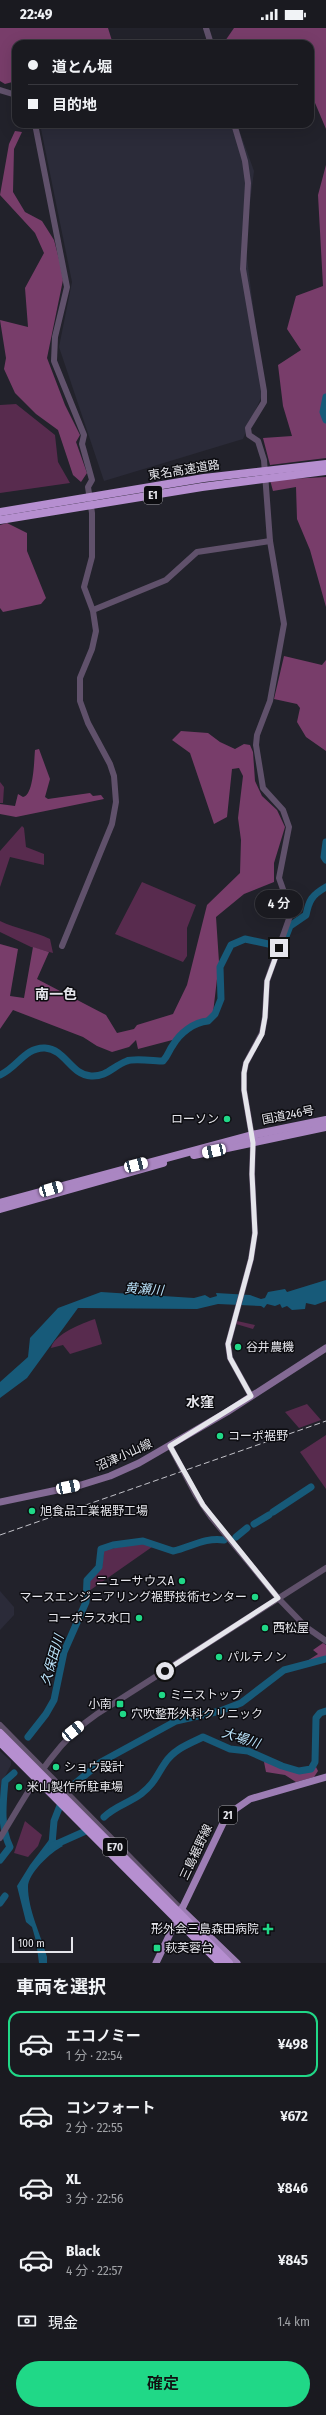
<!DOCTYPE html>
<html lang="ja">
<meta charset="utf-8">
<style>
:root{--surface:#1a1a20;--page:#232329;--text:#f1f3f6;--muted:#9fa1a5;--line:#38383e;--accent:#20d887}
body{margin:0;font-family:"Fira Sans Condensed","Noto Sans JP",sans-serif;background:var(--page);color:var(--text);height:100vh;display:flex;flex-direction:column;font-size:15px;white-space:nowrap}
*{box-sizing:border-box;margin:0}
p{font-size:13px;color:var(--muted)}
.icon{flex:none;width:22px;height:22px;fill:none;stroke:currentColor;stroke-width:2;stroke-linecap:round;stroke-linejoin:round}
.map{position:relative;height:1935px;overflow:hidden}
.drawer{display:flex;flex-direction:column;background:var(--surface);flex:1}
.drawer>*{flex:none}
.banner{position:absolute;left:12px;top:12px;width:302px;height:88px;border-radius:12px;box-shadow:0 4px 16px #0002,0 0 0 1px var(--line);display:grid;align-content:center;height:88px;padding:0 16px;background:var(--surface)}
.scale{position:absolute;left:12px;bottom:10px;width:61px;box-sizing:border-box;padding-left:4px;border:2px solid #e5e5eb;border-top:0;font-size:11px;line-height:14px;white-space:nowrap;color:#e5e5eb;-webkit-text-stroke:3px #0c0c10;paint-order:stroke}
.end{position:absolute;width:18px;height:18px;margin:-9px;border:5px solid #e5e5eb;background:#111;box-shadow:0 0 0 2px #111}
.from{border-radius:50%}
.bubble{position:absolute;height:28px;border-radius:14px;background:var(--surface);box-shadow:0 4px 16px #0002,0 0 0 1px var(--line);font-size:13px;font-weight:600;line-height:28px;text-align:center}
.car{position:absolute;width:12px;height:24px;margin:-12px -6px;border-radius:5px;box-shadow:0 0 3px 1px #0007;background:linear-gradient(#fff 24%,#345 0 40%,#fff 0 76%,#345 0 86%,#fff 0)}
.banner b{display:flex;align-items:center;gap:14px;height:38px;font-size:15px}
.banner b+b{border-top:1px solid var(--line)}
.banner i{width:10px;height:10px;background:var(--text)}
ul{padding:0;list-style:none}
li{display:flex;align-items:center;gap:12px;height:66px;margin:0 8px 6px;padding:0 8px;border:2px solid transparent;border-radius:12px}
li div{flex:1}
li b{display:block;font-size:15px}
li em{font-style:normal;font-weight:600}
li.selected{border-color:var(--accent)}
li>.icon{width:36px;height:36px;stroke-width:1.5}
h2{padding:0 16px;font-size:18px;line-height:48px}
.pay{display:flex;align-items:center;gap:10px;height:44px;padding:0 16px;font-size:15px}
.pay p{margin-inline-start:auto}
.button{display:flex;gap:8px;margin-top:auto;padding:8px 16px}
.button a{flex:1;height:46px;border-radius:24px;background:var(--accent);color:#111;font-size:16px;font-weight:600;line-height:46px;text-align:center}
.status{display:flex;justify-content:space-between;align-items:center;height:28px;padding:0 20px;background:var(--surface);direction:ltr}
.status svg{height:11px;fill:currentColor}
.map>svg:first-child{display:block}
</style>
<div class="status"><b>22:49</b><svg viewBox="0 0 49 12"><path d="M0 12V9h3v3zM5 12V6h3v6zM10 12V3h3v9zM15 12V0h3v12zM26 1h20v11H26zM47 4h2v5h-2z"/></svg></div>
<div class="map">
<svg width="326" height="1935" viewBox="0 0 326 1935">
<rect width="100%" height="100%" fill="#22222b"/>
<g fill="#2b2b39">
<path d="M40,96H237L254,143L245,215L264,363L243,411L104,453L59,319L72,254Z"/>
<path d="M0,1563L14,1579V1587L0,1602Z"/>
<path d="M0,1723L11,1733V1737L1,1756L0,1798Z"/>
</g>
<g fill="#582b4e">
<path d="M16,376L55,407L58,434L70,455L0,465V377Z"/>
<path d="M0,754L4,759L3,775H0Z"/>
<path d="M22,798L24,800L26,819L44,826V837L10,829L0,859V823Z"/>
<path d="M142,854L196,877L187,900V928L183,934L115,906Z"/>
<path d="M0,893C16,901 34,903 50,911L53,925L31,919L0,904Z"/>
<path d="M95,1291L102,1316L70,1326L63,1317L51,1320C54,1306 83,1295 95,1291Z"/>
<path d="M237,1293L255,1297L253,1301L236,1296Z"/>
<path d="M307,1376L321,1392L299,1400L285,1384Z"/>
<path d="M326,1407V1461L300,1424Z"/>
<path d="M143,1515L152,1519L89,1563L88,1554L102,1538L104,1522Z"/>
<path d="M25,1793L42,1807L38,1818L28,1829L14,1825Z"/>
</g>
<g fill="#783d6a">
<path d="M0,0H108L113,16H16V53L5,56L0,53Z"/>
<path d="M234,0H326V101L310,63V16H223Z"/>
<path d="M15,103L22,104L14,121L13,164L25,184L42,193L54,212L60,235L63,252L47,330L65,377L80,407L76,414L87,445L81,454L73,447L58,402L36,386L15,365L4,341L6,330L0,292L28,299L25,260L44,225L35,205L0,167L9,116Z"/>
<path d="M326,137V430L270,437L263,410L292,408L283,378L278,337L301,322L287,301L296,268L323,258L318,167Z"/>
<path d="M326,449V579L310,522L297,491L296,459L273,463L270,452Z"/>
<path d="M7,495L27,505V523L46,570L41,576L3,584L0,580V497Z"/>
<path d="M284,628L322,637L326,632V723L306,709L297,694L300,680L297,676L274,671Z"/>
<path d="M181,703L208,705L220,714L235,721L244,716L250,717L253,724L255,753L262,768L277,782L285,799L274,835V854L244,866L216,889L219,934L213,985L180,1010L138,1021L136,1012L129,1019L112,1024L97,1018L83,1009L13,982L0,1001V916L18,921L10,968L24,970L33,919L49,924L37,951L106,987L117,1005L134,1001L137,997L173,986L187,957L207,877L240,845L241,812L238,790L243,748L239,740L232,741L227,789L214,796L190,725L172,712Z"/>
<path d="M39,721L50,751L45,769L48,771L90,765L93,768L101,767L104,771L16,789L0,786V776L15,778L18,766L23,769C34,767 34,732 35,722Z"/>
<path d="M323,1615L326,1617V1629L307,1633L318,1626L313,1622Z"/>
<path d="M267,1733C283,1739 302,1751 316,1739L318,1743L314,1749L296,1754L285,1747L266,1744L264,1734Z"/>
</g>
<g fill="#175a79">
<path d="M326,1252V1273L315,1277L306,1275L305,1281L292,1282L287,1278L282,1280L280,1276L275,1278L267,1276L264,1280L261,1278L218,1276L197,1281L78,1280L27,1350L0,1370V1354L28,1329L30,1310L58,1280L101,1264L194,1270L205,1267L210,1270L217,1268L216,1265L250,1267L261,1271L265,1270L268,1264L285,1261L287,1264Z"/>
<path d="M52,1808L63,1818C51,1824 28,1845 28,1859C28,1882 41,1907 47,1929V1935H39L36,1913L32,1899L26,1894L17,1858L30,1837Z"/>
</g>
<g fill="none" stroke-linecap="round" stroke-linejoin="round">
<g stroke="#175a79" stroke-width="7">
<path d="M326,369L323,384L326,392"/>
<path d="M326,814L324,829L326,832"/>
<path d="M283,916L290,898L306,887C309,872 312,867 326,859"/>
<path d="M0,1047C17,1040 25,1019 45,1020C65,1021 71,1047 91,1048C107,1049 113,1038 127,1033C133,1030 155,1033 163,1033C168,1028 169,1022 173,1017C180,1005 194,994 208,993L215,986L221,971L220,939L231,917L245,911L273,917"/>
<path d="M273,1484L311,1459"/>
<path d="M254,1496L269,1487"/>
<path d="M236,1509L247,1500"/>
<path d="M28,1709L46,1686L54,1672L64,1624L86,1574L87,1552L99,1539L101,1521L113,1517L143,1513L173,1523C191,1519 205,1509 224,1512"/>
<path d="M72,1758L101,1734L176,1693L220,1683L241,1675L284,1642L326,1631"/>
<path d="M104,1789C115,1778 129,1775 141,1766C155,1755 156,1748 165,1735C174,1721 189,1716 203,1709L230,1721L248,1723L282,1738L299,1743L311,1741L315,1734L316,1690L320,1685L326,1683"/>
<path d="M52,1816L54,1793L61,1775"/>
<path d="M52,1818L88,1802"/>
<path d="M0,1832L10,1819C0,1799 3,1775 5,1753L14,1745"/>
<path d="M0,1875L5,1868"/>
</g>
<g stroke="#60516b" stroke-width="6">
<path d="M206,0L211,16"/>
<path d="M0,62L16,67"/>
<path d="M35,96L67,259L55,309L54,333L84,407L82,416L92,452L88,459L92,485V529L84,559L93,583L96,603L92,621L80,650V673L88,695L110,736L114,748L116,774L112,796L62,918"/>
<path d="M234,96L245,133L248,155L243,241L264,363V374L248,400L249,407L258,413L264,432L270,513L284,596L270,673L257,707L256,717L263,760L283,782L289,799L279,850L290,881V888L267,953L265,989L262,1005L246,1035L244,1045V1062L253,1115L252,1146L255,1205L251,1231L228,1316L230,1330L251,1368"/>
<path d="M93,582L166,552L197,524L270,513"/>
<path d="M170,1418L196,1467L211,1489L278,1570L306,1599L326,1613"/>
<path d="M0,1697L181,1881"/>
<path d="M0,1810C28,1765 52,1716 97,1686L326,1540"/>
</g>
<path stroke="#836a94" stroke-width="7" d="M0,1474L81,1457L110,1448L139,1435L227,1384L326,1320"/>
<g stroke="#9d7db4" stroke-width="7">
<path d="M181,1881L237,1935"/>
<path d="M156,1935L227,1787L250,1771L326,1749"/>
</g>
<g stroke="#aa86c2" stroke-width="8">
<path d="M194,1127L326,1099"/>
<path d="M0,1175L252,1107L326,1092"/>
<path d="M0,1181L163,1135"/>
</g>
<g stroke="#b68fd0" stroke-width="8">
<path d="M0,484L204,450L326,436"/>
<path d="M0,492L202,459L326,443"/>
<path d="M0,1705L229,1935"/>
<path d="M0,1714L220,1935"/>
</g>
<path stroke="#c2c2c9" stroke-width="1" stroke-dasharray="6 3" stroke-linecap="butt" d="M0,1507L326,1393"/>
</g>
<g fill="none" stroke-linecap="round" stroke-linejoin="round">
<path stroke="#e5e5eb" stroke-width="5" d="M165,1643L278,1570L203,1477L170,1418L251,1368L230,1330L228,1316L251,1231L255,1205L252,1146L253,1115L244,1062V1045L246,1035L262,1006L265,989L267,953L279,920"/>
</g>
<g fill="#20d887" stroke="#0c0c10" stroke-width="1.5">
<circle cx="227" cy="1091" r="4"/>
<circle cx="238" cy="1319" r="4"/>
<circle cx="220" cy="1408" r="4"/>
<circle cx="32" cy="1483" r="4"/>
<circle cx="182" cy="1553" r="4"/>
<circle cx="255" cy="1569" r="4"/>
<circle cx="139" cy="1590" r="4"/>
<circle cx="265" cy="1600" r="4"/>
<circle cx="219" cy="1629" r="4"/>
<circle cx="162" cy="1667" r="4"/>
<rect x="116" y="1672" width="8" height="8" rx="2"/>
<circle cx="123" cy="1686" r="4"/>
<circle cx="56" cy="1739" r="4"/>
<circle cx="19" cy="1759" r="4"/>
<path d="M266 1895h4v4h4v4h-4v4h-4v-4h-4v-4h4z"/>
<rect x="153" y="1916" width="8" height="8" rx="2"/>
</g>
<g text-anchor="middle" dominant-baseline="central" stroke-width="3" stroke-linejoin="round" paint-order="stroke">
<g fill="#0c0c10" stroke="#a4a4a9" stroke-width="1">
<rect x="144" y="458" width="18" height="18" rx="3"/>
<rect x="219" y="1778" width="18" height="18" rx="3"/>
<rect x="103" y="1810" width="24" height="18" rx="3"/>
</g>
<g font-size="11" font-weight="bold" fill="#e5e5eb">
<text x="153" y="467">E1</text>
<text x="228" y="1787">21</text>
<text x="115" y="1819">E70</text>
</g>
<g font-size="12" fill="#e5e5eb" stroke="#0c0c10">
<text transform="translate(184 442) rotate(-9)">東名高速道路</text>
<text transform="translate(288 1087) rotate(-11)">国道246号</text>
<text transform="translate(124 1427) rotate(-24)">沼津小山線</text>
<text transform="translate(196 1824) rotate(-65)">三島裾野線</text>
</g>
<g font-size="12" fill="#e5e5eb" stroke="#0c0c10" text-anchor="start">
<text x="219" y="1091" text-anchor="end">ローソン</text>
<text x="246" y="1319">谷井農機</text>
<text x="228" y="1408">コーポ裾野</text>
<text x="40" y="1483">旭食品工業裾野工場</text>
<text x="174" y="1553" text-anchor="end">ニューサウスA</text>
<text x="247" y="1569" text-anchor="end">マースエンジニアリング裾野技術センター</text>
<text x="131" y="1590" text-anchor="end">コーポラス水口</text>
<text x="273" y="1600">西松屋</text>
<text x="227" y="1629">パルテノン</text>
<text x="170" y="1667">ミニストップ</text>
<text x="112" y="1676" text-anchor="end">小南</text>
<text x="131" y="1686">穴吹整形外科クリニック</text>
<text x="64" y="1739">ショウ設計</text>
<text x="27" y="1759">米山製作所駐車場</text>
<text x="259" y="1901" text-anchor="end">形外会三島森田病院</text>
<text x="165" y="1920">萩芙蓉台</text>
</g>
<g font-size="13" font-style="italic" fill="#bbe3fb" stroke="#0c0c10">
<text transform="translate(144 1261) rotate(4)">黄瀬川</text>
<text transform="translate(52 1632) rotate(-74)">久保田川</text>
<text transform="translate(241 1710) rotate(18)">大場川</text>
</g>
<g font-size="14" font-weight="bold" fill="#e5e5eb" stroke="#0c0c10">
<text x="56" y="966">南一色</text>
<text x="200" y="1374">水窪</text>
</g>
</g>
</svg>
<div class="scale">100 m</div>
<i class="end from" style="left:165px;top:1643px"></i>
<i class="end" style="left:279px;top:920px"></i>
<div class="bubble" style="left:255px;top:862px;width:48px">4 分</div>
<i class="car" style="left:214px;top:1123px;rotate:258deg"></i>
<i class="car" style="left:136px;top:1137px;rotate:75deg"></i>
<i class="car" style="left:51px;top:1161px;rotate:74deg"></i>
<i class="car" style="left:68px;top:1459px;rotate:78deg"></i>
<i class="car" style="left:73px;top:1703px;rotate:51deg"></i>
<div class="banner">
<b><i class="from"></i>道とん堀</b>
<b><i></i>目的地</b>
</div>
</div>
<section class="drawer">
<h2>車両を選択</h2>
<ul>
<li class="selected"><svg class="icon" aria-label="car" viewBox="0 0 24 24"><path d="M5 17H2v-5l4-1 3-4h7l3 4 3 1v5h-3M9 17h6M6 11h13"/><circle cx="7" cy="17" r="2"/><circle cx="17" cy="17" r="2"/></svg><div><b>エコノミー</b><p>1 分 · 22:54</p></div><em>¥498</em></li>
<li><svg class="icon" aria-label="car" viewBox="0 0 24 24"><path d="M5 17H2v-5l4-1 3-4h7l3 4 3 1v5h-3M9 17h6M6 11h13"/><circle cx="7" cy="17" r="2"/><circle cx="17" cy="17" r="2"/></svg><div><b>コンフォート</b><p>2 分 · 22:55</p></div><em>¥672</em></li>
<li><svg class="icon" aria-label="car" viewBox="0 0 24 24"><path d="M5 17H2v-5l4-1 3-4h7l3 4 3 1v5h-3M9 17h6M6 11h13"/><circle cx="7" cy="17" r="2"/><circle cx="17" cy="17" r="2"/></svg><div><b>XL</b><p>3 分 · 22:56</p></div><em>¥846</em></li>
<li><svg class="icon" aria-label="car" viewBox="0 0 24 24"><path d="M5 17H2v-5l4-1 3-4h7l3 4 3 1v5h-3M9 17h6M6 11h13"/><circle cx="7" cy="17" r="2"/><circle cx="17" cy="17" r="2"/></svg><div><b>Black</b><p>4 分 · 22:57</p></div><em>¥845</em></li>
</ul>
<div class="pay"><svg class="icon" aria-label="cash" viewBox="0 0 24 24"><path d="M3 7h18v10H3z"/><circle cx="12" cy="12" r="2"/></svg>現金<p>1.4 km</p></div>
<div class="button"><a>確定</a></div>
</section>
